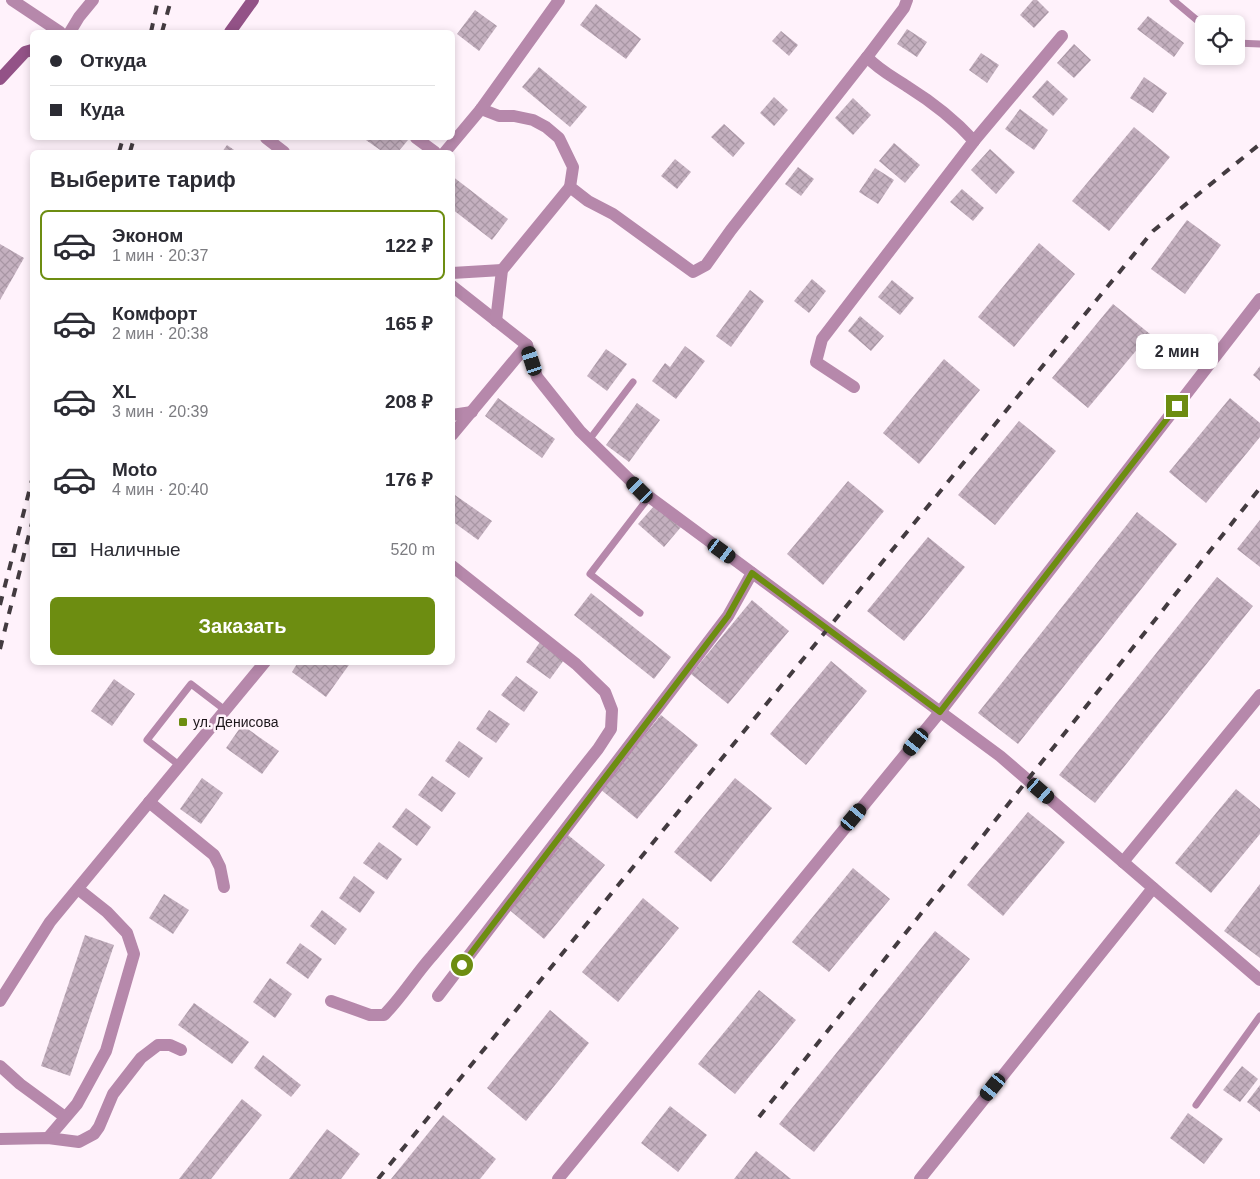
<!DOCTYPE html>
<html lang="ru">
<meta charset="utf-8">
<style>
:root{--surface:#fff;--page:#f2f2f3;--text:#2b2b33;--muted:#7c7c81;--line:#e1e1e2;--accent:#6d8d11}
body{margin:0;font-family:Helvetica,sans-serif;background:var(--page);color:var(--text);height:100vh;display:flex;flex-direction:column;font-size:19px;white-space:nowrap}
*{box-sizing:border-box;margin:0}
p{font-size:16px;color:var(--muted)}
.icon{flex:none;width:28px;height:28px;fill:none;stroke:currentColor;stroke-width:2;stroke-linecap:round;stroke-linejoin:round}
.map{position:relative;flex:1;overflow:hidden}
.panel{position:absolute;left:30px;top:150px;width:425px;height:515px;display:flex;flex-direction:column;background:var(--surface);border-radius:8px;box-shadow:0 2px 8px #0003}
.panel>*{flex:none}
.top-card{position:absolute;left:30px;top:30px;width:425px;height:110px;border-radius:8px;box-shadow:0 2px 8px #0003;display:grid;align-content:center;height:110px;padding:0 20px;background:var(--surface)}
.buttons{position:absolute;left:1195px;top:15px;display:grid;gap:10px}
.buttons a{display:grid;place-items:center;width:50px;height:50px;border-radius:8px;background:var(--surface);box-shadow:0 2px 8px #0003;font-size:25px}
.end{position:absolute;width:22px;height:22px;margin:-11px;border:6px solid #6d8d11;background:#fff;box-shadow:0 0 0 2px #fff}
.from{border-radius:50%}
.bubble{position:absolute;height:35px;border-radius:8px;background:var(--surface);box-shadow:0 2px 8px #0003;font-size:16px;font-weight:800;line-height:35px;text-align:center}
.car{position:absolute;width:15px;height:30px;margin:-15px -8px;border-radius:6px;box-shadow:0 0 4px 1px #0007;background:linear-gradient(#222 24%,#8ab4d8 0 40%,#222 0 76%,#8ab4d8 0 86%,#222 0)}
.top-card b{display:flex;align-items:center;gap:18px;height:48px;font-size:19px}
.top-card b+b{border-top:1px solid var(--line)}
.top-card i{width:12px;height:12px;background:var(--text)}
ul{padding:0;list-style:none}
li{display:flex;align-items:center;gap:15px;height:70px;margin:0 10px 8px;padding:0 10px;border:2px solid transparent;border-radius:8px}
li div{flex:1}
li b{display:block;font-size:19px}
li em{font-style:normal;font-weight:800}
li.on{border-color:var(--accent)}
li>.icon{width:45px;height:45px;stroke-width:1.5}
h2{padding:0 20px;font-size:22px;line-height:60px}
.pay{display:flex;align-items:center;gap:12px;height:55px;padding:0 20px;font-size:19px}
.pay p{margin-inline-start:auto}
.button{display:flex;gap:10px;margin-top:auto;padding:10px 20px}
.button a{flex:1;height:58px;border-radius:8px;background:var(--accent);color:#fff;font-size:20px;font-weight:800;line-height:58px;text-align:center}
.map>svg:first-child{display:block}
</style>
<div class="map">
<svg width="1260" height="1179" viewBox="0 0 1260 1179">
<defs>
<pattern id="building-cross-hatch" width="8" height="8" patternUnits="userSpaceOnUse" patternTransform="scale(1.25)"><rect width="8" height="8" fill="#c4b0bf"/><path d="M0 0l8 8M0 8l8-8" fill="none" stroke="#a896a4"/></pattern>
</defs>
<rect width="100%" height="100%" fill="#fff2fb"/>
<g fill="url(#building-cross-hatch)">
<path d="M1033,0H1037L1049,12L1034,28L1020,15Z"/>
<path d="M596,4L641,39L626,59L580,25Z"/>
<path d="M475,10L497,26L479,51L457,34Z"/>
<path d="M1148,16L1184,43L1174,57L1137,29Z"/>
<path d="M907,29L927,42L917,57L897,44Z"/>
<path d="M781,31L798,45L789,56L772,41Z"/>
<path d="M1074,44L1091,60L1074,78L1057,63Z"/>
<path d="M981,53L999,65L987,83L969,70Z"/>
<path d="M539,67L587,107L570,127L522,87Z"/>
<path d="M1144,77L1167,93L1153,113L1130,98Z"/>
<path d="M1047,80L1068,99L1053,116L1032,97Z"/>
<path d="M774,97L788,110L774,126L760,113Z"/>
<path d="M853,98L871,115L853,135L835,118Z"/>
<path d="M1020,109L1048,130L1034,150L1005,129Z"/>
<path d="M724,124L745,143L733,157L711,137Z"/>
<path d="M1134,127L1170,157L1109,231L1072,201Z"/>
<path d="M363,138H404L408,140L398,152H383Z"/>
<path d="M894,143L920,165L905,183L879,161Z"/>
<path d="M227,145L237,152H222Z"/>
<path d="M990,149L1015,172L996,194L971,170Z"/>
<path d="M675,159L691,172L677,189L661,176Z"/>
<path d="M798,167L814,179L801,196L785,184Z"/>
<path d="M875,168L894,180L878,204L859,192Z"/>
<path d="M452,176L508,219L492,240L452,209Z"/>
<path d="M962,189L984,208L973,221L950,202Z"/>
<path d="M1187,220L1221,245L1185,294L1151,269Z"/>
<path d="M1039,243L1075,274L1014,347L978,317Z"/>
<path d="M0,244L24,258L0,300Z"/>
<path d="M812,279L826,291L809,313L794,301Z"/>
<path d="M892,280L914,298L900,315L878,297Z"/>
<path d="M750,290L764,301L731,347L716,336Z"/>
<path d="M1113,304L1150,334L1088,408L1052,378Z"/>
<path d="M860,316L884,336L871,351L848,331Z"/>
<path d="M685,346L705,361L676,399L652,381L665,363L670,367Z"/>
<path d="M606,349L627,364L607,391L587,376Z"/>
<path d="M944,359L980,390L919,464L883,433Z"/>
<path d="M1260,366V381L1253,375Z"/>
<path d="M498,398L555,439L542,458L485,416Z"/>
<path d="M1230,398L1260,423V437L1206,503L1169,472Z"/>
<path d="M637,403L660,420L629,462L606,445Z"/>
<path d="M1019,421L1056,451L995,525L958,495Z"/>
<path d="M848,481L884,511L823,585L787,554Z"/>
<path d="M452,493L492,521L478,540L452,521Z"/>
<path d="M656,504L681,527L664,547L638,524Z"/>
<path d="M1137,512L1177,544L1018,744L978,713Z"/>
<path d="M1260,520V567L1237,549Z"/>
<path d="M928,537L965,567L904,641L867,611Z"/>
<path d="M1217,577L1253,606L1095,803L1059,775Z"/>
<path d="M591,593L671,657L654,679L574,615Z"/>
<path d="M752,600L789,631L728,704L691,674Z"/>
<path d="M540,642L564,660L550,679L526,662Z"/>
<path d="M831,661L867,691L806,765L770,734Z"/>
<path d="M298,662H351L326,697L292,672Z"/>
<path d="M516,676L538,692L524,712L501,695Z"/>
<path d="M114,679L135,694L112,726L91,711Z"/>
<path d="M489,710L510,724L496,743L476,729Z"/>
<path d="M661,715L698,745L637,819L600,789Z"/>
<path d="M242,725L279,751L262,774L226,748Z"/>
<path d="M459,741L483,758L469,778L445,761Z"/>
<path d="M432,776L456,793L442,812L418,795Z"/>
<path d="M202,778L223,793L201,824L180,809Z"/>
<path d="M735,778L772,808L711,882L674,852Z"/>
<path d="M1236,789L1260,809V834L1211,893L1175,863Z"/>
<path d="M406,808L431,827L417,846L392,827Z"/>
<path d="M1028,812L1065,842L1003,916L967,885Z"/>
<path d="M568,835L605,865L544,939L507,908Z"/>
<path d="M379,842L402,859L387,880L363,863Z"/>
<path d="M853,868L890,899L829,972L792,942Z"/>
<path d="M354,876L375,892L360,913L339,898Z"/>
<path d="M1260,884V958L1224,931Z"/>
<path d="M164,894L189,910L173,934L149,918Z"/>
<path d="M643,898L679,928L618,1002L582,972Z"/>
<path d="M322,910L347,929L335,945L310,926Z"/>
<path d="M935,931L970,959L814,1152L779,1124Z"/>
<path d="M85,935L114,945L70,1076L41,1066Z"/>
<path d="M300,943L322,959L308,979L286,963Z"/>
<path d="M270,978L292,994L275,1018L253,1002Z"/>
<path d="M759,990L796,1020L735,1094L698,1064Z"/>
<path d="M194,1003L249,1042L232,1064L178,1025Z"/>
<path d="M550,1010L589,1043L526,1121L487,1088Z"/>
<path d="M263,1055L301,1085L291,1097L254,1068Z"/>
<path d="M1242,1066L1258,1079L1240,1102L1223,1090Z"/>
<path d="M1260,1085V1112L1247,1102Z"/>
<path d="M242,1099L262,1115L211,1179H179Z"/>
<path d="M670,1106L707,1135L678,1172L641,1143Z"/>
<path d="M1188,1113L1223,1139L1204,1164L1170,1138Z"/>
<path d="M443,1115L496,1159L480,1179H391Z"/>
<path d="M327,1129L360,1154L341,1179H289Z"/>
<path d="M756,1151L791,1179H734Z"/>
</g>
<g fill="none" stroke-linecap="round" stroke-linejoin="round">
<g stroke="#b688ab" stroke-width="7">
<path d="M1173,0L1204,26"/>
<path d="M1236,43L1260,44"/>
<path d="M589,440L633,382"/>
<path d="M640,613L590,574L649,497"/>
<path d="M179,765L147,740L191,684L225,710"/>
<path d="M1196,1105L1260,1016"/>
</g>
<g stroke="#b688ab" stroke-width="12">
<path d="M907,0L904,8L867,57C879,70 893,77 908,87C932,102 955,120 974,141L1062,36"/>
<path d="M70,32L79,17L93,0"/>
<path d="M481,109L499,116H514L533,120L546,127L559,138L573,167L570,187L588,201L613,214L693,272L706,265L731,230L867,57"/>
<path d="M266,138L284,152"/>
<path d="M416,138L435,152"/>
<path d="M445,152L481,109L559,0"/>
<path d="M452,273L502,270"/>
<path d="M452,286L527,345L537,377L580,431L640,490L1000,756L1260,980"/>
<path d="M496,321L502,270L570,187"/>
<path d="M854,387L816,362L822,339L974,141"/>
<path d="M452,415L472,412"/>
<path d="M452,435L527,345"/>
<path d="M149,802L214,855L220,867L224,887"/>
<path d="M1123,862L1260,695"/>
<path d="M438,996L728,616L752,573"/>
<path d="M0,1001L50,922L265,662"/>
<path d="M331,1001L370,1015H384C402,997 415,975 432,956C489,889 543,818 598,749L611,729L612,710L605,692L576,664L452,566"/>
<path d="M0,1066L20,1084L65,1117"/>
<path d="M48,1138L77,1104L106,1051L134,954L127,933L107,912L78,889"/>
<path d="M0,1139L48,1138L79,1142L94,1134L99,1127L113,1094L141,1058L158,1045H170L181,1050"/>
<path d="M558,1179L940,712L1260,299"/>
<path d="M920,1179L1153,888"/>
</g>
<path stroke="#b688ab" stroke-width="12" d="M12,0L60,32"/>
<g stroke="#935287" stroke-width="12">
<path d="M230,32L253,0"/>
<path d="M0,79L25,52L32,50"/>
</g>
<g stroke="#433b40" stroke-width="4" stroke-dasharray="9 9" stroke-linecap="butt">
<path d="M151,32L158,0"/>
<path d="M162,32L171,0"/>
<path d="M119,152L123,138"/>
<path d="M130,152L134,138"/>
<path d="M0,605L32,480"/>
<path d="M0,649L32,523"/>
<path d="M759,1117L1260,488"/>
<path d="M378,1179L1153,231L1260,144"/>
</g>
</g>
<g fill="none" stroke-linecap="round" stroke-linejoin="round">
<path stroke="#6d8d11" stroke-width="6" d="M462,965L728,616L752,573L940,712L1177,406"/>
</g>
<rect fill="#6d8d11" stroke="#fff2fb" stroke-width="2" x="178" y="717" width="10" height="10" rx="2.5"/>
<g text-anchor="middle" dominant-baseline="central" stroke-width="5" stroke-linejoin="round" paint-order="stroke">
<g font-size="14" fill="#1c151a" stroke="#fff2fb" text-anchor="start">
<text x="193" y="722">ул. Денисова</text>
</g>
</g>
</svg>
<div class="buttons">
<a><svg class="icon" aria-label="locate" viewBox="0 0 24 24"><circle cx="12" cy="12" r="6"/><path d="M12 2v4M12 18v4M2 12h4M18 12h4"/></svg></a>
</div>
<i class="end from" style="left:462px;top:965px"></i>
<i class="end" style="left:1177px;top:406px"></i>
<div class="bubble" style="left:1136px;top:334px;width:82px">2 мин</div>
<i class="car" style="left:532px;top:361px;rotate:342deg"></i>
<i class="car" style="left:640px;top:490px;rotate:315deg"></i>
<i class="car" style="left:722px;top:551px;rotate:126deg"></i>
<i class="car" style="left:916px;top:742px;rotate:219deg"></i>
<i class="car" style="left:1041px;top:791px;rotate:131deg"></i>
<i class="car" style="left:854px;top:817px;rotate:40deg"></i>
<i class="car" style="left:993px;top:1087px;rotate:219deg"></i>
<div class="top-card">
<b><i class="from"></i>Откуда</b>
<b><i></i>Куда</b>
</div>
<section class="panel">
<h2>Выберите тариф</h2>
<ul>
<li class="on"><svg class="icon" aria-label="car" viewBox="0 0 24 24"><path d="M5 17H2v-5l4-1 3-4h7l3 4 3 1v5h-3M9 17h6M6 11h13"/><circle cx="7" cy="17" r="2"/><circle cx="17" cy="17" r="2"/></svg><div><b>Эконом</b><p>1 мин · 20:37</p></div><em>122 ₽</em></li>
<li><svg class="icon" aria-label="car" viewBox="0 0 24 24"><path d="M5 17H2v-5l4-1 3-4h7l3 4 3 1v5h-3M9 17h6M6 11h13"/><circle cx="7" cy="17" r="2"/><circle cx="17" cy="17" r="2"/></svg><div><b>Комфорт</b><p>2 мин · 20:38</p></div><em>165 ₽</em></li>
<li><svg class="icon" aria-label="car" viewBox="0 0 24 24"><path d="M5 17H2v-5l4-1 3-4h7l3 4 3 1v5h-3M9 17h6M6 11h13"/><circle cx="7" cy="17" r="2"/><circle cx="17" cy="17" r="2"/></svg><div><b>XL</b><p>3 мин · 20:39</p></div><em>208 ₽</em></li>
<li><svg class="icon" aria-label="car" viewBox="0 0 24 24"><path d="M5 17H2v-5l4-1 3-4h7l3 4 3 1v5h-3M9 17h6M6 11h13"/><circle cx="7" cy="17" r="2"/><circle cx="17" cy="17" r="2"/></svg><div><b>Moto</b><p>4 мин · 20:40</p></div><em>176 ₽</em></li>
</ul>
<div class="pay"><svg class="icon" aria-label="cash" viewBox="0 0 24 24"><path d="M3 7h18v10H3z"/><circle cx="12" cy="12" r="2"/></svg>Наличные<p>520 m</p></div>
<div class="button"><a>Заказать</a></div>
</section>
</div>
